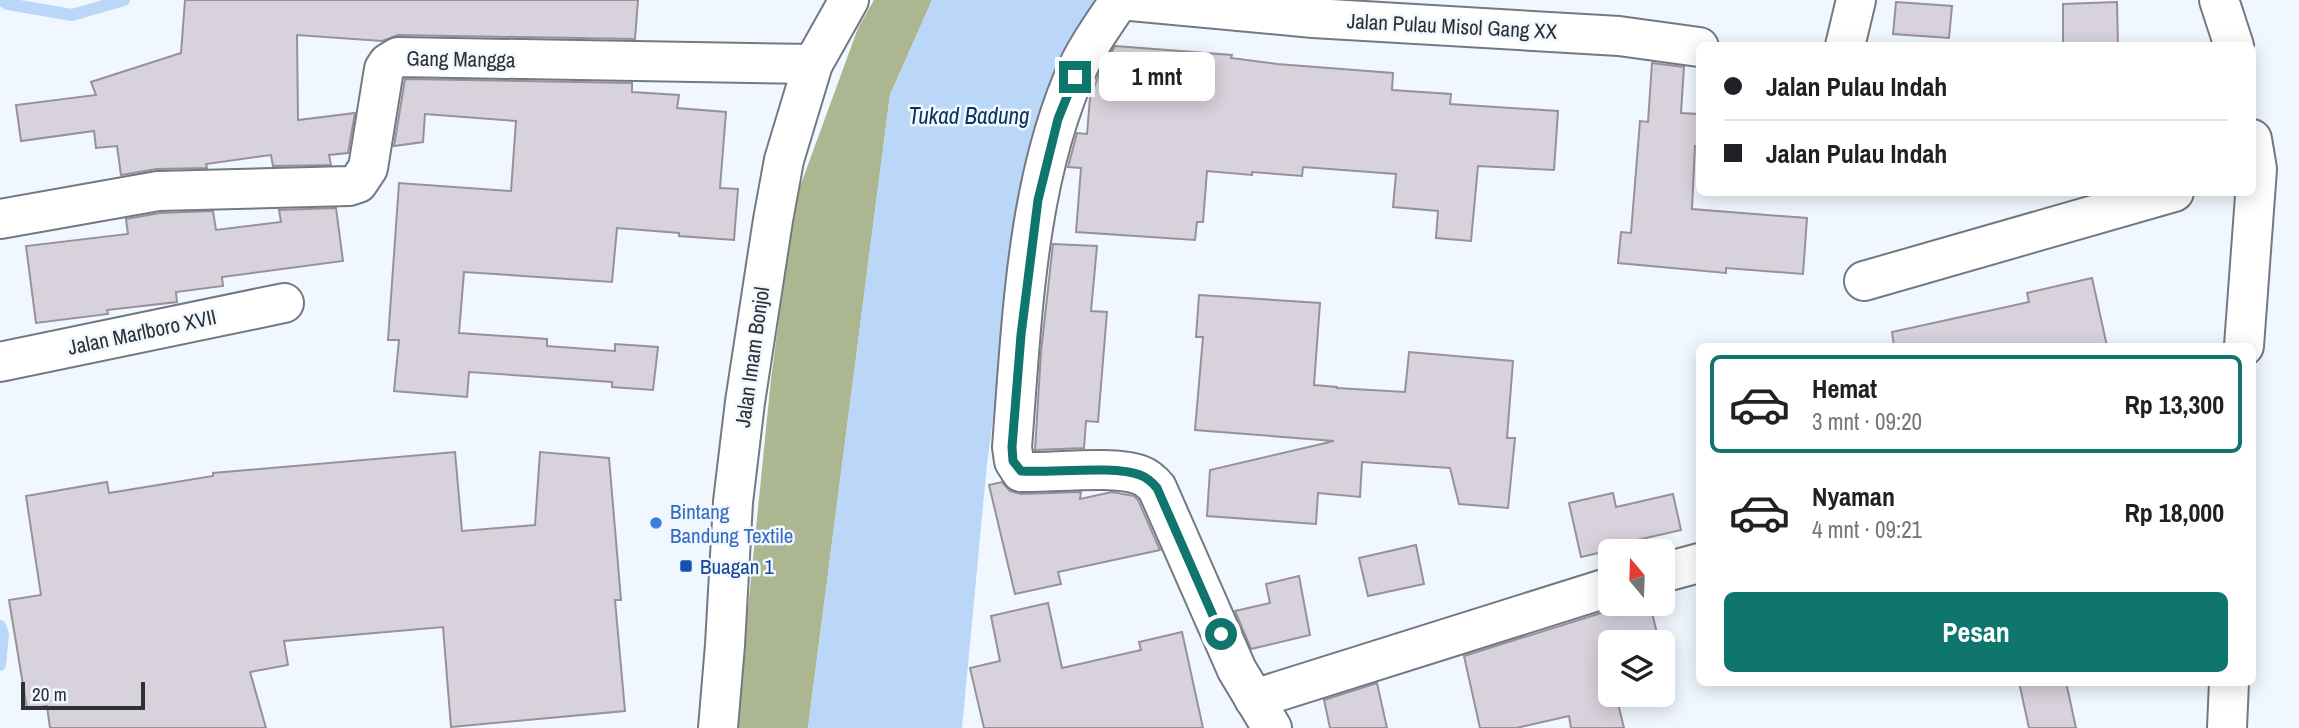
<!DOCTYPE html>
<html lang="id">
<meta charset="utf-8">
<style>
:root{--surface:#fff;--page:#f6f6f6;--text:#202124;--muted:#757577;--line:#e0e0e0;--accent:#0f766e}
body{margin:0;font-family:"Archivo Narrow",sans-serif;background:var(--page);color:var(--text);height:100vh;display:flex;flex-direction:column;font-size:26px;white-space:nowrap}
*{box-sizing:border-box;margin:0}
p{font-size:23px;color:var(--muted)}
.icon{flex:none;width:38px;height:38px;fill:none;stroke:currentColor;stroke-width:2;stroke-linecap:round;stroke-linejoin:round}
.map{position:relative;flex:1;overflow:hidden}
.drawer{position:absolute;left:1696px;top:343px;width:560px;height:343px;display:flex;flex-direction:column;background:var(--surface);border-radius:10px;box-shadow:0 4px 18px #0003}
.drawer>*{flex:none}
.top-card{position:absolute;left:1696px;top:42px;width:560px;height:154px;border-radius:10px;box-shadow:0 4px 18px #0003;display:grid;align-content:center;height:154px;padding:0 28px;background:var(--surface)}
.needle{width:46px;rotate:341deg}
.fabs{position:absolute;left:1598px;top:539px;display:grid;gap:14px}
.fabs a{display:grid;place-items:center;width:77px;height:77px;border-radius:10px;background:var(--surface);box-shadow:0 4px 18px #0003;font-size:35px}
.scale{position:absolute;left:21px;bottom:18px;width:124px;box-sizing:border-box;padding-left:7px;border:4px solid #2e3134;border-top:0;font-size:19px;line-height:24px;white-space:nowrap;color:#2e3134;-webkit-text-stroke:5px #f0f7fe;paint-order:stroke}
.end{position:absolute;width:32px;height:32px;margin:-16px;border:9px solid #0f766e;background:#fff;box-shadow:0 0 0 4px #fff}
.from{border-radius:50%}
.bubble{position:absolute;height:49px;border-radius:10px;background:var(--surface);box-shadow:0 4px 18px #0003;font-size:23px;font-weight:800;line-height:49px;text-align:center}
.top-card b{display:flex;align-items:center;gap:24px;height:66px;font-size:26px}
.top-card b+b{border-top:2px solid var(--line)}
.top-card i{width:18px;height:18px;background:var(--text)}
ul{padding:12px 0 0;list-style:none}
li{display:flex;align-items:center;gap:21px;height:98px;margin:0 14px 10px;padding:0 14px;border:4px solid transparent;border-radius:10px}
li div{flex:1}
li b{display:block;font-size:26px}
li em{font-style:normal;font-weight:800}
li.on{border-color:var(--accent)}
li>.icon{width:63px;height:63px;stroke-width:1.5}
.action{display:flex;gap:14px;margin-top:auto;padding:14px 28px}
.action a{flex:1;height:80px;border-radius:10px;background:var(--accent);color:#fff;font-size:28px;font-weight:800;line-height:80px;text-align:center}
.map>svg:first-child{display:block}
</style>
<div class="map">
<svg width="2299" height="728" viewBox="0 0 2299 728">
<rect width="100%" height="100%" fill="#f0f7fe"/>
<path fill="#acb791" d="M874,0H932L890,95L808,728H736L771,379L794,203L858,28Z"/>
<path fill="#bbd7f7" d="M932,0H1110L1011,285L987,464L962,728H808L890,95Z"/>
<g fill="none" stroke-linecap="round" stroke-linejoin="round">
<g stroke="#bbd7f7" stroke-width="12">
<path d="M0,0L8,4L72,15L124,0"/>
<path d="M0,626L3,634L0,665"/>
</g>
</g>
<g fill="#d8d2dc" stroke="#97919a" stroke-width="2">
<path d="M185,0H638L635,39L398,35L382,41L297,35L298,120L355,113L348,153L329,155L331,165L273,166L271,155L206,164L207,168L157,169L121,175L117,146L96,148L94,131L21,141L16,105L96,95L91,82L181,53Z"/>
<path d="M1896,2L1952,6L1949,38L1893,34Z"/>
<path d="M2117,2L2118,46H2063V4Z"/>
<path d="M1115,46L1232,55L1231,58L1277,64L1393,73L1392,90L1451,94L1450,104L1558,111L1554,170L1478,166L1471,241L1436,238L1438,211L1393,207L1396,174L1303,167L1302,176L1252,172V175L1207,171L1203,222H1197L1195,240L1076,232L1081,168L1068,167L1077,133L1087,134L1090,98L1100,72Z"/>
<path d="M1652,63L1684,67L1681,113L1699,114V147L1695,146L1692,209L1807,218L1803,274L1726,268V273L1618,263L1621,232L1631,233L1640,121L1648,122Z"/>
<path d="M405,79L632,83V92L679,95L677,108L726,112L720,188L738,189L734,240L679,236V233L617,228L612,282L464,272L459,333L547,339V346L615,351V344L658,347L653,390L612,387V382L469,372L467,397L394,391L399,340H388L399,183L511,191L516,121L425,114L423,142L394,146Z"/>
<path d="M336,208L343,261L222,277L223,286L176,292L177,302L107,310L108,314L36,323L26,246L128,234L126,219L160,213L213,211L216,230L281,222L279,210Z"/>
<path d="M1053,244L1097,246L1091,311L1107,312L1098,422L1086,421L1084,448L1035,450L1041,352Z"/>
<path d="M2092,278L2107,346H1894L1892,332L2029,302L2027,293Z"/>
<path d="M1199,295L1320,303L1314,385L1337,387V388L1405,392L1409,352L1513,361L1507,438H1515L1508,508L1459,504L1450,468L1362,462L1360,497L1318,493L1316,524L1207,516L1210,470L1334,441L1195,430L1203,337H1196Z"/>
<path d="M455,452L462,531L535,525L540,452L609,458L621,600H615L625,711L451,727L443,627L284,641L288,665L250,672L266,728H50L47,706L27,709L9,600L41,595L26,496L107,482L109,493L213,476V473Z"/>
<path d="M1002,482L1010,491L1021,494L1081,492L1080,499L1112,492L1134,496L1138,500L1160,550L1058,572L1061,584L1015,594L989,485Z"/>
<path d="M1613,493L1616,507L1673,494L1681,530L1624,543L1625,547L1581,557L1569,503Z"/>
<path d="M1416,545L1424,584L1368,596L1359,558Z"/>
<path d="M1299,576L1310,635L1251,649L1235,611L1270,603L1266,584Z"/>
<path d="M1048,603L1062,668L1141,650L1139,642L1182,632L1203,728H984L970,668L1000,661L991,616Z"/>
<path d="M1623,604H1650L1659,642H1605L1610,666V695H1616L1624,728H1571L1569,716L1516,728H1480L1464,656L1617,608Z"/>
<path d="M2019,682H2066L2076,728H2029Z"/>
<path d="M1377,683L1387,728H1330L1324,700Z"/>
</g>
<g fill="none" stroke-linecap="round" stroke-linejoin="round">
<g stroke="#727982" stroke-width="42">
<g id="street">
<path d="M1120,0C1106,20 1091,41 1080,63C1026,179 1022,321 1012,447L1014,461L1021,472C1051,473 1115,465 1140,475C1148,478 1152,482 1157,488L1237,670L1272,728"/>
<path d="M1120,0L1313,18L1619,36L1699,47"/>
<path d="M2219,0L2234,46"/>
<path d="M1845,46L1856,0"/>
<path d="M0,219L158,191L349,186L358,183L368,168L384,69L388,63L398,57L813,64"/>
<path d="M1864,281L2174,192"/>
<path d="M2244,346L2257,169L2252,139"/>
<path d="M0,362L284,303"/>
<path d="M1662,573L1699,563"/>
<path d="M1254,699L1610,587"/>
<path d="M2227,728L2229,682"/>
</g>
</g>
<g stroke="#727982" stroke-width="42">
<path id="highway" d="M718,728L725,645L733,502L745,402L773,220L784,160L813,64L849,0"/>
</g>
<use href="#street" stroke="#fff" stroke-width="38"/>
<use href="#highway" stroke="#fff" stroke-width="38"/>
</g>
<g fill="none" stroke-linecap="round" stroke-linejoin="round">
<path stroke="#0f766e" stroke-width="9" d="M1075,77L1058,119L1038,200L1021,335L1012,447L1013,461L1021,471C1052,473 1115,465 1140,475C1148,478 1152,482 1157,488L1221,634"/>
</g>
<circle fill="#3f7fe0" stroke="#f0f7fe" stroke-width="2.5" cx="656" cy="523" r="7"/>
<rect fill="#1a4fb4" stroke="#f0f7fe" stroke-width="2.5" x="679" y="559" width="14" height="14" rx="3.5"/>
<g text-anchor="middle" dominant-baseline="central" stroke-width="5" stroke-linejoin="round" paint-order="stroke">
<g font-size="21" fill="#2e3134" stroke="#f0f7fe">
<text transform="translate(1452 26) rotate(3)">Jalan Pulau Misol Gang XX</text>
<text transform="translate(461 59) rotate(1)">Gang Mangga</text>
<text transform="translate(142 332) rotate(-12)">Jalan Marlboro XVII</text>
<text transform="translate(752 357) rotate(-82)">Jalan Imam Bonjol</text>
</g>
<g font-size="21" fill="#366cbe" stroke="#f0f7fe" text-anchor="start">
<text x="670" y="511">Bintang<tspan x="670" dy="24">Bandung Textile</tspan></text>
</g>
<g font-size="21" fill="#164399" stroke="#f0f7fe" text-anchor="start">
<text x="700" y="566">Buagan 1</text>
</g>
<g font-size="23" font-style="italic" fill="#08335a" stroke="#f0f7fe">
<text x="969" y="115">Tukad Badung</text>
</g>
</g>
</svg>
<div class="fabs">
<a><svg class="needle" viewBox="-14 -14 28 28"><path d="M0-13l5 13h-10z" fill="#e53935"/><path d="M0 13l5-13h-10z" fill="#757577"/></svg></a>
<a><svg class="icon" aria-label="layers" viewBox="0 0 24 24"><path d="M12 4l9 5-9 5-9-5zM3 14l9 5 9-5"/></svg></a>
</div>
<div class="scale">20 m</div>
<i class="end from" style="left:1221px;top:634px"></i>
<i class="end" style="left:1075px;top:77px"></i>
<div class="bubble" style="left:1099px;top:52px;width:116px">1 mnt</div>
<div class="top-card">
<b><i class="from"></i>Jalan Pulau Indah</b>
<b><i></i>Jalan Pulau Indah</b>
</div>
<section class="drawer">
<ul>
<li class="on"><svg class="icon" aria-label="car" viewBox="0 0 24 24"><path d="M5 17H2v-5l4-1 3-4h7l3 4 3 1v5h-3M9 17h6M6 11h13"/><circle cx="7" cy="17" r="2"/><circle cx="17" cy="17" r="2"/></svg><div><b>Hemat</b><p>3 mnt · 09:20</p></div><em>Rp 13,300</em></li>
<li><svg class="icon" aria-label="car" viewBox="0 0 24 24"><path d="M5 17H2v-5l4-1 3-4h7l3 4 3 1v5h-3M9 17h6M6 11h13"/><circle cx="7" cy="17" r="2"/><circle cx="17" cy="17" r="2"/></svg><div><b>Nyaman</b><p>4 mnt · 09:21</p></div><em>Rp 18,000</em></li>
</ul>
<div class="action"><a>Pesan</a></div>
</section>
</div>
